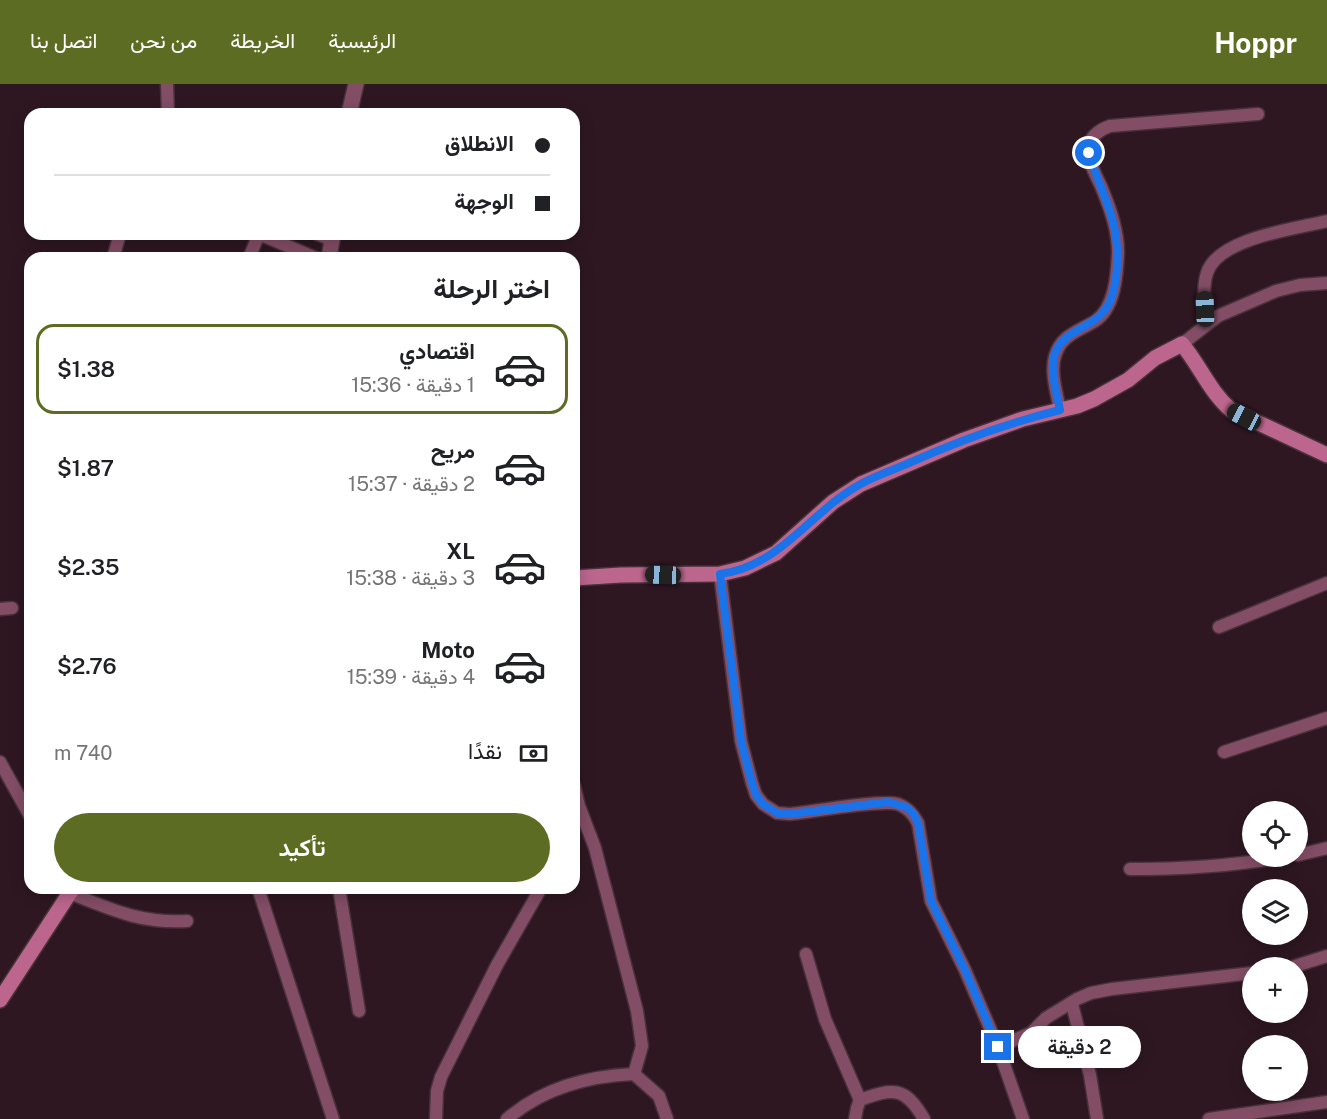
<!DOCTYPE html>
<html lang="ar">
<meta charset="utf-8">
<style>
:root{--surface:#fff;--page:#f2f2f2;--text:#202124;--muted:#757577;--line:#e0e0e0;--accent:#5c6c22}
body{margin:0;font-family:"Public Sans",Vazirmatn,sans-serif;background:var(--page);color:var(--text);direction:rtl;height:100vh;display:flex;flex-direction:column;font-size:22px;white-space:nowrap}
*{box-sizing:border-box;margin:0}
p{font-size:20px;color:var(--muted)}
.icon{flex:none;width:33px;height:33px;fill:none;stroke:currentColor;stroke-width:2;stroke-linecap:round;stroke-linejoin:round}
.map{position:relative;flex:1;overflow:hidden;direction:ltr}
.panel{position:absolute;left:24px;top:168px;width:556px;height:642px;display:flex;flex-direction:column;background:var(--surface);border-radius:18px;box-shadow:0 3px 15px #0003;direction:rtl}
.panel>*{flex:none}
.banner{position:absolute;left:24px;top:24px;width:556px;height:132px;border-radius:18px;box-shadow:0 3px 15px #0003;direction:rtl;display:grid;align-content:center;height:132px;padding:0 30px;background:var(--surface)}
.fabs{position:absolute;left:1242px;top:717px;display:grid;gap:12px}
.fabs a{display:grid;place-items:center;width:66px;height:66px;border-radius:50%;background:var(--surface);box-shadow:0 3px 15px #0003;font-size:30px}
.end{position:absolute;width:27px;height:27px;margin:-14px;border:8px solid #1a73e8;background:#fff;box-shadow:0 0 0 3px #fff}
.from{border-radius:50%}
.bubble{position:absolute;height:42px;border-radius:21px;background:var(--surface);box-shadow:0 3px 15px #0003;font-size:20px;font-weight:600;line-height:42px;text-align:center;direction:rtl}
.car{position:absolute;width:18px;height:36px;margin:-18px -9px;border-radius:8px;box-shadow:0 0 4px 2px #0007;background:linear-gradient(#222 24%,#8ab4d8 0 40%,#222 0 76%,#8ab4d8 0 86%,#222 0)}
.banner b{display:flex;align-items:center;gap:21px;height:57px;font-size:22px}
.banner b+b{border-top:2px solid var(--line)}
.banner i{width:15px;height:15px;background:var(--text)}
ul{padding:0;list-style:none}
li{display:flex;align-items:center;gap:18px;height:90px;margin:0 12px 9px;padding:0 18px;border:3px solid transparent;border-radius:18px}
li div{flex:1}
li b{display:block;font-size:22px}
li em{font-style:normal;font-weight:600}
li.active{border-color:var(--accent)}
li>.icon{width:54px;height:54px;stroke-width:1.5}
h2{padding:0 30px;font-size:27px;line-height:72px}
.pay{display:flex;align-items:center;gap:15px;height:66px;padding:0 30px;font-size:22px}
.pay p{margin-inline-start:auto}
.button{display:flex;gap:12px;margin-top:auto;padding:12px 30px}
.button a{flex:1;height:69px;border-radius:36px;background:var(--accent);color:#fff;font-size:24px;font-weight:600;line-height:69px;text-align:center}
header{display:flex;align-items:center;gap:36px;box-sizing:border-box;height:84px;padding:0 30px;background:var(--accent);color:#fff}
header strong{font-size:28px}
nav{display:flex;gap:33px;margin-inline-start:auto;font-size:21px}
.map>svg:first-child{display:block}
</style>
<header>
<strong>Hoppr</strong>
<nav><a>الرئيسية</a><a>الخريطة</a><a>من نحن</a><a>اتصل بنا</a></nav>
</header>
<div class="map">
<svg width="1327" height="1035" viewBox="0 0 1327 1035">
<rect width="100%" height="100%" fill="#2e1721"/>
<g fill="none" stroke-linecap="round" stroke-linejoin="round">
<g stroke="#48313b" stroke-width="15">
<g id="minor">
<path d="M167,0L168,30"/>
<path d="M317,150L332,156"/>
<path d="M113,174L120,150"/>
<path d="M249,174L259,150L316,174"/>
<path d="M1206,240C1205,224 1202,204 1207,189C1218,154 1295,145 1327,137"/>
<path d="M1182,260L1218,232L1276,207L1300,201L1327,199"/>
<path d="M1060,326C1057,310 1050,288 1055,272C1061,251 1079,247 1095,237C1115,224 1117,191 1118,169C1118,147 1111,127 1103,107C1098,94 1087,78 1089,64C1090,52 1099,46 1110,42L1258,30"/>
<path d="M720,490L741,657L752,699L756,711L763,720L777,729L790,730C812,728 881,715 898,720C908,724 913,730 918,739L931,817L965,886L998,963L1023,1035"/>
<path d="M0,525L12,524"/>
<path d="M1219,543L1327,499"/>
<path d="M1224,668L1327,634"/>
<path d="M0,678L30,732"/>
<path d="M574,701L579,722L595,764L637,927L642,962L634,990"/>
<path d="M1298,771L1327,764"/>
<path d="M1130,785C1183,785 1235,782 1288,772"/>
<path d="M258,804L333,1035"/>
<path d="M339,804L359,927"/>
<path d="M69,809C111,825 141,840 187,837"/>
<path d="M806,870L825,935L860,1016"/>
<path d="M1289,884L1327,872"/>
<path d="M1072,920L1090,991L1097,1035"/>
<path d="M998,963L1031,949L1046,934L1077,915L1091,909L1112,905L1252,889"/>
<path d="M436,1035L437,1007L441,993L497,881L541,804"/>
<path d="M507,1035C543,1004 587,992 634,990L659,1012L667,1035"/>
<path d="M855,1035L857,1024L860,1016C893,1004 905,1002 924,1035"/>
<path d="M1209,1035L1327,1018"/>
</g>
</g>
<g stroke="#48313b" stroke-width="18">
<g id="tertiary">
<path d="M349,30L356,0"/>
<path d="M329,174L333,150"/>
</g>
</g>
<g stroke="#48313b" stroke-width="18">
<g id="secondary">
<path d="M574,494L621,491L720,490L745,484L776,469L833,418L861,400L964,356L1023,335L1077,322L1094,315L1128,296L1155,274L1182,260C1200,282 1210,308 1231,326L1327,371"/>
<path d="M0,916L73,804"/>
</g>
</g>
<use href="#minor" stroke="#834d66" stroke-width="12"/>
<use href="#tertiary" stroke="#834d66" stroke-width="15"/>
<use href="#secondary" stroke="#bc668e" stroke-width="15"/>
</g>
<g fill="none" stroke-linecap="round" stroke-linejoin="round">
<path stroke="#1a73e8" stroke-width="8" d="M998,963L965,886L931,817L918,739L913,729L906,723L888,718L790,730L777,729L763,720L756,711L752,699L741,657L720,490C781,482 809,429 859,401C875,392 893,386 909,379C958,357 1008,339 1060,326C1057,310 1050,288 1054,272C1063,242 1099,246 1111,215C1115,205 1116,194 1117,184C1120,133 1102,114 1089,69"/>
</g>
</svg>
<div class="fabs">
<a><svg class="icon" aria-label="locate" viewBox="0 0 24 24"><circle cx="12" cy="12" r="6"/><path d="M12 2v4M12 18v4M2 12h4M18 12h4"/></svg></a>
<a><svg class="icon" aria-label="layers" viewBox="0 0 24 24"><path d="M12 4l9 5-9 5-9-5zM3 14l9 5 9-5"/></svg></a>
<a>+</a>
<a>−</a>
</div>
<i class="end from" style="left:1089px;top:69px"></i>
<i class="end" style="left:998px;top:963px"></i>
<div class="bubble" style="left:1018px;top:942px;width:123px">2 دقيقة</div>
<i class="car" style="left:1205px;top:225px;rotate:358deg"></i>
<i class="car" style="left:1244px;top:333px;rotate:298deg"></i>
<i class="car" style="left:663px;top:491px;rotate:272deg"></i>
<div class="banner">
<b><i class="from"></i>الانطلاق</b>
<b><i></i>الوجهة</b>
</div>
<section class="panel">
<h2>اختر الرحلة</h2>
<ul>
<li class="active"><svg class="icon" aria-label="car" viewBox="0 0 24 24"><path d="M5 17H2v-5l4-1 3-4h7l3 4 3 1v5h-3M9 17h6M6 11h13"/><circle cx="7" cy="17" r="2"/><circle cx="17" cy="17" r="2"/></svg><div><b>اقتصادي</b><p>1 دقيقة · 15:36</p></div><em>$1.38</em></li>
<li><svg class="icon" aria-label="car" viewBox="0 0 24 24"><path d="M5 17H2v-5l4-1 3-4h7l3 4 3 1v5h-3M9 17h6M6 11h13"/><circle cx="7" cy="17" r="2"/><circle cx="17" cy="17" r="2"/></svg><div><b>مريح</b><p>2 دقيقة · 15:37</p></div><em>$1.87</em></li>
<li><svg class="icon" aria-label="car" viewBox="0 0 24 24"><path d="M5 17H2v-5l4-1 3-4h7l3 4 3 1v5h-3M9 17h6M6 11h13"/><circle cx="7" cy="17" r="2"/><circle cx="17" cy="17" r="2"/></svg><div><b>XL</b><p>3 دقيقة · 15:38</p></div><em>$2.35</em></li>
<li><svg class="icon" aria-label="car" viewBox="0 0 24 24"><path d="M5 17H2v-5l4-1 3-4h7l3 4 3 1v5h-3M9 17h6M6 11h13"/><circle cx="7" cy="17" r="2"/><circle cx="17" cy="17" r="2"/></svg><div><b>Moto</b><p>4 دقيقة · 15:39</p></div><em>$2.76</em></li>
</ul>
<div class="pay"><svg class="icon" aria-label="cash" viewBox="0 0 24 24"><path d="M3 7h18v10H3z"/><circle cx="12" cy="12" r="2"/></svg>نقدًا<p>740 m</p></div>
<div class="button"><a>تأكيد</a></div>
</section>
</div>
